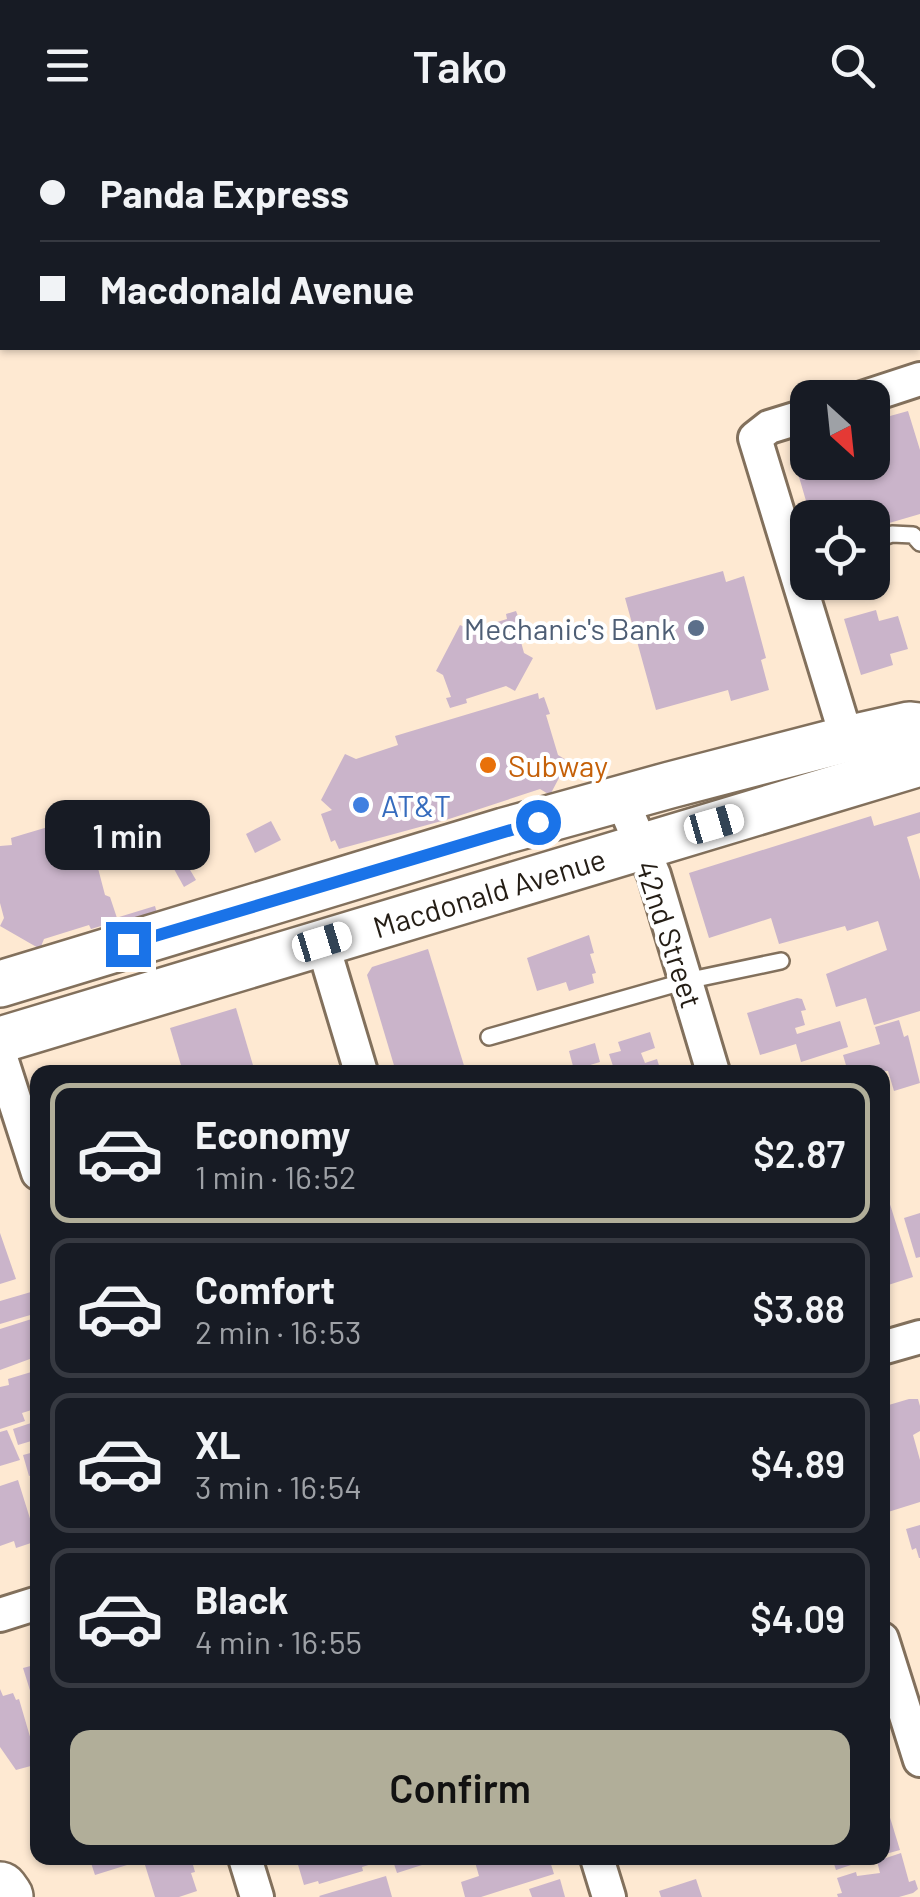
<!DOCTYPE html>
<meta charset="utf-8">
<style>
:root{--surface:#171b24;--page:#242831;--text:#f1f3f6;--muted:#9ea1a6;--line:#363941;--accent:#b1ae99}
body{margin:0;font-family:Barlow,sans-serif;background:var(--page);color:var(--text);height:100vh;display:flex;flex-direction:column;font-size:38px;white-space:nowrap}
*{box-sizing:border-box;margin:0}
p{font-size:32px;color:var(--muted)}
.icon{flex:none;width:55px;height:55px;fill:none;stroke:currentColor;stroke-width:2;stroke-linecap:round;stroke-linejoin:round}
.map{position:relative;flex:1;overflow:hidden}
.side{position:absolute;left:30px;top:935px;width:860px;height:800px;display:flex;flex-direction:column;background:var(--surface);border-radius:20px;box-shadow:0 2px 8px #0004}
.side>*{flex:none}
.banner{position:absolute;left:0px;top:0px;width:920px;height:220px;box-shadow:0 2px 8px #0004;display:grid;align-content:center;height:220px;padding:0 40px;background:var(--surface)}
.needle{width:65px;rotate:153deg}
.tools{position:absolute;left:790px;top:250px;display:grid;gap:20px}
.tools a{display:grid;place-items:center;width:100px;height:100px;border-radius:20px;background:var(--surface);box-shadow:0 2px 8px #0004;font-size:50px}
.end{position:absolute;width:45px;height:45px;margin:-22px;border:12px solid #1a73e8;background:#fff;box-shadow:0 0 0 5px #fff}
.from{border-radius:50%}
.bubble{position:absolute;height:70px;border-radius:20px;background:var(--surface);box-shadow:0 2px 8px #0004;font-size:32px;font-weight:600;line-height:70px;text-align:center}
.car{position:absolute;width:30px;height:60px;margin:-30px -15px;border-radius:12px;box-shadow:0 0 8px 2px #0007;background:linear-gradient(#fff 24%,#345 0 40%,#fff 0 76%,#345 0 86%,#fff 0)}
.banner b{display:flex;align-items:center;gap:35px;height:95px;font-size:38px}
.banner b+b{border-top:2px solid var(--line)}
.banner i{width:25px;height:25px;background:var(--text)}
ul{padding:18px 0 0;list-style:none}
li{display:flex;align-items:center;gap:30px;height:140px;margin:0 20px 15px;padding:0 20px;border:5px solid var(--line);border-radius:20px}
li div{flex:1}
li b{display:block;font-size:38px}
li em{font-style:normal;font-weight:600}
li.selected{border-color:var(--accent)}
li>.icon{width:90px;height:90px;stroke-width:1.5}
.action{display:flex;gap:20px;margin-top:auto;padding:20px 40px}
.action a{flex:1;height:115px;border-radius:20px;background:var(--accent);color:#111;font-size:40px;font-weight:600;line-height:115px;text-align:center}
header{display:flex;justify-content:space-between;align-items:center;height:130px;padding:0 40px;background:var(--surface);font-size:45px;font-weight:600}
.map>svg:first-child{display:block}
</style>
<header><svg class="icon" aria-label="menu" viewBox="0 0 24 24"><path d="M4 6h16M4 12h16M4 18h16"/></svg>Tako<svg class="icon" aria-label="search" viewBox="0 0 24 24"><circle cx="10" cy="10" r="6"/><path d="M15 15l6 6"/></svg></header>
<div class="map">
<svg width="920" height="1767" viewBox="0 0 920 1767">
<rect width="100%" height="100%" fill="#fee9d2"/>
<g fill="#cab4ca">
<path d="M908,281L920,320V384L872,398V388H811L790,316L808,311V332H872V291Z"/>
<path d="M723,441L726,452L744,446L766,528L761,530L769,560L731,571L728,560L656,580L625,468Z"/>
<path d="M876,480L879,491L898,486L908,519L890,524L893,535L861,545L844,489Z"/>
<path d="M516,481L523,499L518,501L524,523L533,528L515,561L506,556L466,569L467,573L450,578L446,568L451,567L443,545L436,541L460,495L471,500L507,489L506,484Z"/>
<path d="M538,563L539,569L544,567L550,584L546,585L558,625L568,631L550,665L540,659L449,689L339,719L335,710L331,712L321,684L332,680L321,670L345,624L356,629L398,615L395,606Z"/>
<path d="M920,682V703L907,707L920,750V881L874,895L866,868L836,877L826,844L887,820L878,791L847,801L845,796L779,814L771,788L709,808L689,743L871,686L874,696Z"/>
<path d="M271,691L281,710L255,723L246,704Z"/>
<path d="M58,694L97,716L94,723L105,765L110,767L118,791L91,799L89,795L44,809L40,819L0,796L4,788L0,773V716L12,715L11,708Z"/>
<path d="M186,733L196,750L184,757L174,739Z"/>
<path d="M155,776L158,787L122,798L119,787Z"/>
<path d="M589,805L594,823L590,824L596,843L592,844L594,853L569,861L566,852L537,861L527,828Z"/>
<path d="M428,819L466,942H396L367,845L372,837Z"/>
<path d="M797,868L802,869L806,880L801,881L805,895L795,898L797,904L840,891L848,917L801,932L796,914L760,925L747,883Z"/>
<path d="M236,878L255,942H183L170,898Z"/>
<path d="M899,890L904,907L908,905L920,953L894,961L888,941L848,942L843,925L880,914L875,897Z"/>
<path d="M650,902L655,918L641,923L645,933L657,929L661,942H615L609,924L621,921L618,912Z"/>
<path d="M595,913L600,932L574,940L569,921Z"/>
<path d="M888,1068L913,1147L882,1157V1070Z"/>
<path d="M920,1083V1127L916,1128L904,1088Z"/>
<path d="M0,1103L16,1149L0,1154Z"/>
<path d="M31,1162L37,1183L0,1194V1171Z"/>
<path d="M38,1187V1226L0,1240V1199Z"/>
<path d="M38,1240V1278L22,1283L25,1291L0,1299V1257L9,1255L8,1249Z"/>
<path d="M909,1269H918L920,1276V1301L913,1305L920,1330V1372L888,1382L882,1365V1277Z"/>
<path d="M37,1291L38,1309L18,1315L13,1299Z"/>
<path d="M7,1300L20,1330L0,1336V1302Z"/>
<path d="M38,1321V1343L29,1346L23,1325Z"/>
<path d="M18,1350L37,1411L16,1418L14,1411L0,1416V1356Z"/>
<path d="M920,1395V1428H919L916,1418L912,1420L906,1399Z"/>
<path d="M38,1534V1583H37L23,1538Z"/>
<path d="M0,1559L3,1566L13,1563L16,1570L19,1569L38,1634L16,1640L0,1617Z"/>
<path d="M888,1681L900,1720L882,1725V1683Z"/>
<path d="M901,1723L909,1752L915,1750L918,1759L913,1763L899,1767H838L837,1764L842,1763L837,1748L856,1742L857,1746L880,1743L877,1731Z"/>
<path d="M97,1728H124L127,1735L95,1745L90,1730Z"/>
<path d="M170,1728H191L195,1742L191,1743L197,1761L179,1767H155L145,1735Z"/>
<path d="M296,1728H374L375,1733L362,1737L363,1741L319,1754L318,1751L304,1755Z"/>
<path d="M392,1728H420L422,1735L397,1743Z"/>
<path d="M488,1728H549L554,1744L481,1767H465L461,1752L479,1746L475,1732Z"/>
<path d="M832,1728H872L836,1740Z"/>
<path d="M386,1746L392,1767H320L319,1766Z"/>
<path d="M560,1749L565,1767H532L529,1759Z"/>
<path d="M696,1749L702,1767H661L659,1761Z"/>
</g>
<g fill="none" stroke-linecap="round" stroke-linejoin="round">
<g stroke="#82705c" stroke-width="20">
<g id="lane">
<path d="M872,411L892,404L913,405L920,413"/>
<path d="M489,907L686,851L781,831"/>
</g>
</g>
<g stroke="#82705c" stroke-width="38">
<g id="street">
<path d="M862,268L920,249"/>
<path d="M808,285L769,297L755,308L847,609"/>
<path d="M621,668L654,745L713,942"/>
<path d="M322,812L361,942"/>
<path d="M0,925L38,1043"/>
<path d="M882,1218L920,1207"/>
<path d="M0,1485L38,1473"/>
<path d="M882,1509L920,1630"/>
<path d="M245,1728L257,1767"/>
<path d="M597,1728L609,1767"/>
</g>
</g>
<g stroke="#82705c" stroke-width="50">
<g id="secondary">
<path d="M0,854L504,701L670,655L847,609L909,595L920,596"/>
<path d="M0,910L920,633"/>
</g>
</g>
<g stroke="#82705c" stroke-width="60">
<path id="highway" d="M0,1760L5,1767"/>
</g>
<use href="#lane" stroke="#fff" stroke-width="15"/>
<use href="#street" stroke="#fff" stroke-width="32"/>
<use href="#secondary" stroke="#fff" stroke-width="45"/>
<use href="#highway" stroke="#fff" stroke-width="55"/>
<path stroke="#42392f" stroke-width="8" d="M0,2L5,0"/>
</g>
<g fill="none" stroke-linecap="round" stroke-linejoin="round">
<path stroke="#1a73e8" stroke-width="12" d="M128,814L538,692"/>
</g>
<circle fill="#5c6f8a" stroke="#fff" stroke-width="4" cx="696" cy="498" r="10"/>
<circle fill="#e8710a" stroke="#fff" stroke-width="4" cx="488" cy="635" r="10"/>
<circle fill="#3f7fe0" stroke="#fff" stroke-width="4" cx="361" cy="675" r="10"/>
<g text-anchor="middle" dominant-baseline="central" stroke-width="8" stroke-linejoin="round" paint-order="stroke">
<g font-size="30" fill="#4e5e75" stroke="#fff" text-anchor="end">
<text x="676" y="498">Mechanic's Bank</text>
</g>
<g font-size="30" fill="#c56008" stroke="#fff" text-anchor="start">
<text x="508" y="635">Subway</text>
</g>
<g font-size="30" fill="#366cbe" stroke="#fff" text-anchor="start">
<text x="381" y="675">AT&amp;T</text>
</g>
<g font-size="30" fill="#241d15" stroke="#fff">
<text transform="translate(489 762) rotate(-17)">Macdonald Avenue</text>
<text transform="translate(670 804) rotate(72)">42nd Street</text>
</g>
</g>
</svg>
<div class="tools">
<a><svg class="needle" viewBox="-14 -14 28 28"><path d="M0-13l5 13h-10z" fill="#e53935"/><path d="M0 13l5-13h-10z" fill="#9ea1a6"/></svg></a>
<a><svg class="icon" aria-label="locate" viewBox="0 0 24 24"><circle cx="12" cy="12" r="6"/><path d="M12 2v4M12 18v4M2 12h4M18 12h4"/></svg></a>
</div>
<i class="end from" style="left:538px;top:692px"></i>
<i class="end" style="left:128px;top:814px"></i>
<div class="bubble" style="left:45px;top:670px;width:165px">1 min</div>
<i class="car" style="left:714px;top:694px;rotate:74deg"></i>
<i class="car" style="left:322px;top:812px;rotate:73deg"></i>
<div class="banner">
<b><i class="from"></i>Panda Express</b>
<b><i></i>Macdonald Avenue</b>
</div>
<section class="side">
<ul>
<li class="selected"><svg class="icon" aria-label="car" viewBox="0 0 24 24"><path d="M5 17H2v-5l4-1 3-4h7l3 4 3 1v5h-3M9 17h6M6 11h13"/><circle cx="7" cy="17" r="2"/><circle cx="17" cy="17" r="2"/></svg><div><b>Economy</b><p>1 min · 16:52</p></div><em>$2.87</em></li>
<li><svg class="icon" aria-label="car" viewBox="0 0 24 24"><path d="M5 17H2v-5l4-1 3-4h7l3 4 3 1v5h-3M9 17h6M6 11h13"/><circle cx="7" cy="17" r="2"/><circle cx="17" cy="17" r="2"/></svg><div><b>Comfort</b><p>2 min · 16:53</p></div><em>$3.88</em></li>
<li><svg class="icon" aria-label="car" viewBox="0 0 24 24"><path d="M5 17H2v-5l4-1 3-4h7l3 4 3 1v5h-3M9 17h6M6 11h13"/><circle cx="7" cy="17" r="2"/><circle cx="17" cy="17" r="2"/></svg><div><b>XL</b><p>3 min · 16:54</p></div><em>$4.89</em></li>
<li><svg class="icon" aria-label="car" viewBox="0 0 24 24"><path d="M5 17H2v-5l4-1 3-4h7l3 4 3 1v5h-3M9 17h6M6 11h13"/><circle cx="7" cy="17" r="2"/><circle cx="17" cy="17" r="2"/></svg><div><b>Black</b><p>4 min · 16:55</p></div><em>$4.09</em></li>
</ul>
<div class="action"><a>Confirm</a></div>
</section>
</div>
